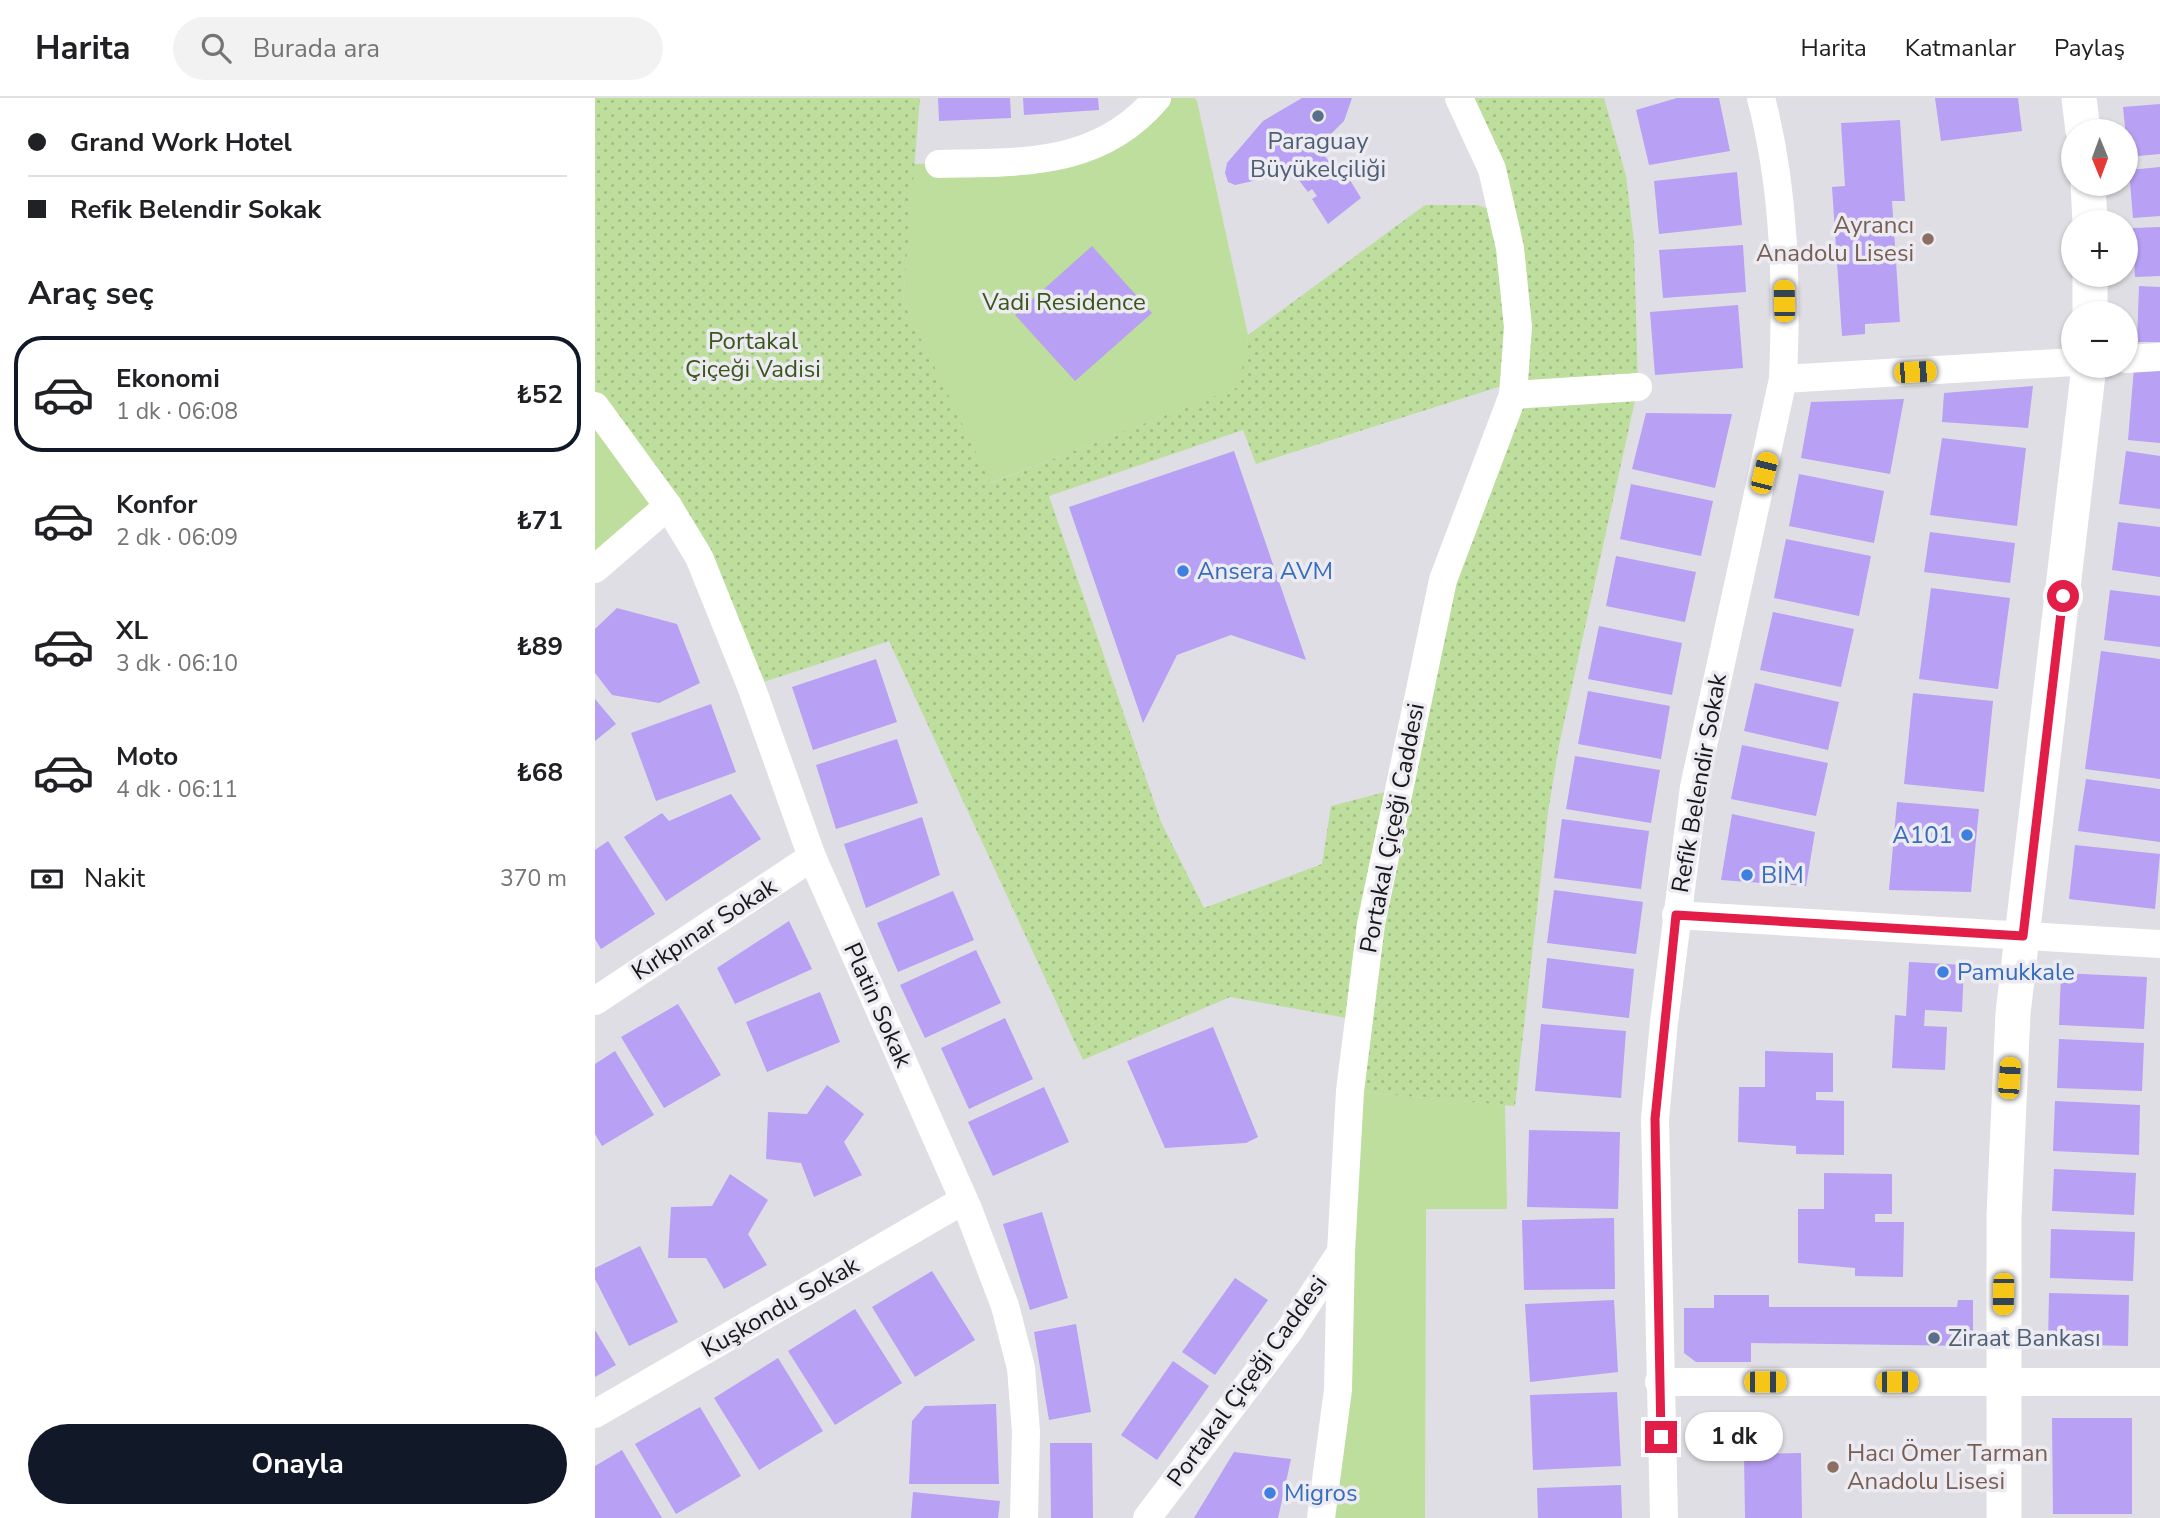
<!DOCTYPE html>
<html lang="tr">
<meta charset="utf-8">
<style>
:root{--surface:#fff;--page:#f2f2f2;--text:#202124;--muted:#757577;--line:#e0e0e0;--accent:#111827}
body{margin:0;font-family:"Nunito Sans",sans-serif;background:var(--page);color:var(--text);height:100vh;display:flex;flex-direction:column;font-size:26px;white-space:nowrap}
*{box-sizing:border-box;margin:0}
p{font-size:23px;color:var(--muted)}
.icon{flex:none;width:38px;height:38px;fill:none;stroke:currentColor;stroke-width:2;stroke-linecap:round;stroke-linejoin:round}
.map{position:relative;flex:1;overflow:hidden}
.panel{display:flex;flex-direction:column;background:var(--surface);width:595px}
.panel>*{flex:none}
.banner{display:grid;align-content:center;height:154px;padding:0 28px;background:var(--surface)}
.needle{width:46px;rotate:179deg}
.fabs{position:absolute;left:1466px;top:21px;display:grid;gap:14px}
.fabs a{display:grid;place-items:center;width:77px;height:77px;border-radius:50%;background:var(--surface);box-shadow:0 2px 5px #0004;font-size:35px}
.end{position:absolute;width:32px;height:32px;margin:-16px;border:9px solid #e11d48;background:#fff;box-shadow:0 0 0 4px #fff}
.from{border-radius:50%}
.bubble{position:absolute;height:49px;border-radius:24px;background:var(--surface);box-shadow:0 2px 5px #0004;font-size:23px;font-weight:700;line-height:49px;text-align:center}
.car{position:absolute;width:21px;height:42px;margin:-21px -10px;border-radius:9px;box-shadow:0 0 5px 2px #0007;background:linear-gradient(#f5c518 24%,#345 0 40%,#f5c518 0 76%,#345 0 86%,#f5c518 0)}
.banner b{display:flex;align-items:center;gap:24px;height:66px;font-size:26px}
.banner b+b{border-top:2px solid var(--line)}
.banner i{width:18px;height:18px;background:var(--text)}
ul{padding:0;list-style:none}
li{display:flex;align-items:center;gap:21px;height:116px;margin:0 14px 10px;padding:0 14px;border:4px solid transparent;border-radius:28px}
li div{flex:1}
li b{display:block;font-size:26px}
li em{font-style:normal;font-weight:700}
li.selected{border-color:var(--accent)}
li>.icon{width:63px;height:63px;stroke-width:1.5}
h2{padding:0 28px;font-size:32px;line-height:84px}
.pay{display:flex;align-items:center;gap:18px;height:77px;padding:0 28px;font-size:26px}
.pay p{margin-inline-start:auto}
.cta{display:flex;gap:14px;margin-top:auto;padding:14px 28px}
.cta a{flex:1;height:80px;border-radius:42px;background:var(--accent);color:#fff;font-size:28px;font-weight:700;line-height:80px;text-align:center}
header{display:flex;align-items:center;gap:42px;box-sizing:border-box;height:98px;padding:0 35px;background:var(--surface);border-bottom:2px solid var(--line)}
header strong{font-size:33px}
nav{display:flex;gap:38px;margin-inline-start:auto;font-size:24px}
.search{width:490px;height:63px;background:var(--page);display:flex;align-items:center;gap:18px;box-sizing:border-box;padding:0 24px;border-radius:38px;color:var(--muted);font-size:26px}
main{display:flex;flex:1;min-height:0}
.map>svg:first-child{display:block}
</style>
<header>
<strong>Harita</strong>
<div class="search"><svg class="icon" aria-label="search" viewBox="0 0 24 24"><circle cx="10" cy="10" r="6"/><path d="M15 15l6 6"/></svg>Burada ara</div>
<nav><a>Harita</a><a>Katmanlar</a><a>Paylaş</a></nav>
</header>
<main>
<section class="panel">
<div class="banner">
<b><i class="from"></i>Grand Work Hotel</b>
<b><i></i>Refik Belendir Sokak</b>
</div>
<h2>Araç seç</h2>
<ul>
<li class="selected"><svg class="icon" aria-label="car" viewBox="0 0 24 24"><path d="M5 17H2v-5l4-1 3-4h7l3 4 3 1v5h-3M9 17h6M6 11h13"/><circle cx="7" cy="17" r="2"/><circle cx="17" cy="17" r="2"/></svg><div><b>Ekonomi</b><p>1 dk · 06:08</p></div><em>₺52</em></li>
<li><svg class="icon" aria-label="car" viewBox="0 0 24 24"><path d="M5 17H2v-5l4-1 3-4h7l3 4 3 1v5h-3M9 17h6M6 11h13"/><circle cx="7" cy="17" r="2"/><circle cx="17" cy="17" r="2"/></svg><div><b>Konfor</b><p>2 dk · 06:09</p></div><em>₺71</em></li>
<li><svg class="icon" aria-label="car" viewBox="0 0 24 24"><path d="M5 17H2v-5l4-1 3-4h7l3 4 3 1v5h-3M9 17h6M6 11h13"/><circle cx="7" cy="17" r="2"/><circle cx="17" cy="17" r="2"/></svg><div><b>XL</b><p>3 dk · 06:10</p></div><em>₺89</em></li>
<li><svg class="icon" aria-label="car" viewBox="0 0 24 24"><path d="M5 17H2v-5l4-1 3-4h7l3 4 3 1v5h-3M9 17h6M6 11h13"/><circle cx="7" cy="17" r="2"/><circle cx="17" cy="17" r="2"/></svg><div><b>Moto</b><p>4 dk · 06:11</p></div><em>₺68</em></li>
</ul>
<div class="pay"><svg class="icon" aria-label="cash" viewBox="0 0 24 24"><path d="M3 7h18v10H3z"/><circle cx="12" cy="12" r="2"/></svg>Nakit<p>370 m</p></div>
<div class="cta"><a>Onayla</a></div>
</section>
<div class="map">
<svg width="1565" height="1420" viewBox="0 0 1565 1420">
<defs>
<pattern id="park-dots" width="8" height="8" patternUnits="userSpaceOnUse" patternTransform="scale(1.75)"><rect width="8" height="8" fill="#bdde9c"/><path d="M2 2h.1M6 6h.1" fill="none" stroke="#a2be86" stroke-width="1.8" stroke-linecap="round"/></pattern>
</defs>
<rect width="100%" height="100%" fill="#dfdee4"/>
<g fill="#bdde9c">
<path d="M562,0H600L602,3L653,237L645,289L395,385L308,204L319,66L447,63Z"/>
<path d="M0,309L73,408L0,471Z"/>
<path d="M755,993L910,1007L912,1111H831L830,1420H726Z"/>
</g>
<path fill="url(#park-dots)" fill-rule="evenodd" d="M0,0H325L308,204L396,385L644,289L653,237L830,107H882L910,116L865,0H1009L1031,78L1039,144L1043,289L964,647L953,714L920,1008L755,993L763,922L635,899L488,962L294,543L156,588L104,459L0,308ZM919,284L802,691L736,708L727,766L609,810L566,724L454,398L648,332L661,366Z"/>
<g fill="#b8a0f4">
<path d="M343,0H415L416,20L344,23Z"/>
<path d="M428,0H503L504,12L429,17Z"/>
<path d="M707,0H757L749,23L722,50L744,74L741,77L746,85L753,79L766,100L733,126L717,101L722,98L717,91L713,94L693,68L676,79L640,87L633,84L630,75L632,65L668,23Z"/>
<path d="M1082,0H1124L1135,53L1054,67L1041,12Z"/>
<path d="M1340,0H1423L1427,33L1346,43Z"/>
<path d="M1565,6V56L1533,59L1528,9Z"/>
<path d="M1305,22L1310,103H1297L1305,224L1270,226V236L1247,238L1237,89L1250,88L1246,25Z"/>
<path d="M1565,69V118L1538,120L1534,72Z"/>
<path d="M1142,74L1147,127L1064,136L1059,83Z"/>
<path d="M1565,129V178L1540,179L1538,130Z"/>
<path d="M1148,147L1151,194L1068,200L1064,152Z"/>
<path d="M497,148L557,215L480,283L420,217Z"/>
<path d="M1544,188L1565,189V244H1542Z"/>
<path d="M1143,207L1148,270L1060,277L1055,214Z"/>
<path d="M1539,270L1565,272V345L1533,342Z"/>
<path d="M1438,288L1433,330L1347,324L1349,295Z"/>
<path d="M1309,301L1295,376L1206,360L1216,304Z"/>
<path d="M1051,315L1137,316L1120,390L1037,371Z"/>
<path d="M1347,340L1431,350L1422,428L1335,417Z"/>
<path d="M639,353L711,562L636,537L582,557L548,625L474,409Z"/>
<path d="M1531,353L1565,358V411L1524,406Z"/>
<path d="M1204,376L1289,393L1279,445L1194,428Z"/>
<path d="M1036,386L1118,403L1106,458L1025,441Z"/>
<path d="M1523,424L1565,429V479L1517,472Z"/>
<path d="M1335,434L1420,445L1415,485L1329,474Z"/>
<path d="M1191,441L1276,458L1264,518L1179,500Z"/>
<path d="M1021,458L1101,474L1090,524L1011,508Z"/>
<path d="M1336,490L1415,500L1403,591L1324,581Z"/>
<path d="M1515,492L1565,498V549L1509,542Z"/>
<path d="M22,510L82,526L105,585L64,605L17,597L0,575V531Z"/>
<path d="M1178,514L1259,531L1246,589L1165,572Z"/>
<path d="M1004,528L1087,545L1077,597L993,581Z"/>
<path d="M1506,553L1565,561V681L1490,671Z"/>
<path d="M281,561L302,624L218,652L197,589Z"/>
<path d="M1160,585L1244,604L1233,652L1149,633Z"/>
<path d="M993,593L1075,608L1066,661L983,646Z"/>
<path d="M1318,595L1398,603L1389,694L1309,686Z"/>
<path d="M0,601L21,626L0,643Z"/>
<path d="M116,606L141,674L61,703L36,635Z"/>
<path d="M302,641L323,705L241,731L221,667Z"/>
<path d="M1147,647L1233,665L1221,718L1136,701Z"/>
<path d="M980,658L1065,672L1056,725L971,711Z"/>
<path d="M1491,681L1565,691V744L1483,733Z"/>
<path d="M136,696L166,741L71,803L29,739L67,715L74,723Z"/>
<path d="M1302,704L1384,711L1376,794L1294,792Z"/>
<path d="M1137,716L1220,734L1211,788L1126,782Z"/>
<path d="M327,719L345,777L271,810L249,746Z"/>
<path d="M967,721L1054,733L1046,791L959,780Z"/>
<path d="M13,743L60,816L6,851L0,841V752Z"/>
<path d="M1480,747L1565,756L1560,811L1474,801Z"/>
<path d="M959,792L1048,804L1041,856L952,845Z"/>
<path d="M358,793L379,842L303,874L282,825Z"/>
<path d="M194,823L217,871L140,906L122,870Z"/>
<path d="M381,852L406,905L330,940L305,887Z"/>
<path d="M952,860L1039,871L1034,920L947,910Z"/>
<path d="M1314,864L1369,867L1367,914L1330,912L1329,928L1352,929L1350,972L1297,970L1300,917L1311,918Z"/>
<path d="M1466,875L1552,879L1549,931L1464,927Z"/>
<path d="M225,894L245,944L172,974L151,924Z"/>
<path d="M83,906L126,977L69,1010L26,939Z"/>
<path d="M410,920L438,981L374,1011L346,950Z"/>
<path d="M946,926L1031,933L1026,1000L940,993Z"/>
<path d="M618,929L663,1039L651,1045L570,1050L532,963Z"/>
<path d="M1464,941L1549,945L1547,993L1462,990Z"/>
<path d="M20,953L59,1017L7,1048L0,1036V966Z"/>
<path d="M1170,953L1238,955V994H1221V1002L1249,1003V1057L1201,1056V1048L1143,1044L1144,989H1170Z"/>
<path d="M232,987L269,1016L249,1044L267,1077L219,1099L206,1065L171,1061L173,1014L212,1016Z"/>
<path d="M449,989L474,1044L398,1078L373,1024Z"/>
<path d="M1460,1003L1545,1007L1544,1057L1458,1053Z"/>
<path d="M934,1032L1025,1034L1023,1111L932,1109Z"/>
<path d="M1459,1071L1541,1075L1539,1117L1457,1113Z"/>
<path d="M1229,1075L1297,1076V1116H1280V1124H1309L1308,1179L1260,1178V1170L1203,1165V1111H1229Z"/>
<path d="M135,1076L173,1102L153,1136L172,1167L129,1191L111,1160H73L76,1109L117,1108Z"/>
<path d="M447,1114L473,1200L435,1212L408,1126Z"/>
<path d="M1019,1120L1020,1191L929,1192L927,1122Z"/>
<path d="M1456,1131L1540,1134L1538,1183L1455,1180Z"/>
<path d="M45,1148L83,1224L34,1248L0,1181V1170Z"/>
<path d="M337,1173L380,1242L320,1279L277,1209Z"/>
<path d="M640,1180L673,1202L620,1277L587,1254Z"/>
<path d="M1454,1195L1534,1197L1533,1248L1453,1246Z"/>
<path d="M1119,1197H1174V1209H1362L1363,1202H1378V1248L1156,1245V1264H1101L1089,1255V1210H1119Z"/>
<path d="M1019,1202L1023,1274L935,1284L930,1206Z"/>
<path d="M260,1211L307,1285L240,1327L193,1253Z"/>
<path d="M481,1226L496,1314L454,1322L439,1234Z"/>
<path d="M0,1232L21,1267L0,1279Z"/>
<path d="M183,1260L228,1333L164,1372L119,1300Z"/>
<path d="M578,1263L614,1288L562,1362L526,1337Z"/>
<path d="M1022,1294L1026,1368L938,1372L935,1297Z"/>
<path d="M401,1306L404,1386H314L317,1323L330,1308Z"/>
<path d="M105,1309L146,1378L81,1416L40,1346Z"/>
<path d="M1457,1320H1537V1416H1458Z"/>
<path d="M455,1345H497L498,1420H456Z"/>
<path d="M27,1352L67,1420H0V1368Z"/>
<path d="M639,1354L696,1361L683,1420H599Z"/>
<path d="M1206,1355L1207,1420H1150L1149,1356Z"/>
<path d="M1026,1387L1027,1420H943L942,1390Z"/>
<path d="M318,1394L405,1403L403,1420H316Z"/>
</g>
<g fill="none" stroke-linecap="round" stroke-linejoin="round">
<g stroke="#fff" stroke-width="28">
<path d="M344,66C426,64 504,69 562,0"/>
<path d="M1531,261L1565,259"/>
<path d="M1188,281L1479,264"/>
<path d="M918,297L1043,289"/>
<path d="M0,308L73,408L104,459L156,588L217,759L373,1111L410,1208L426,1270L431,1334L429,1420"/>
<path d="M0,471L73,408"/>
<path d="M1081,817L1565,846"/>
<path d="M0,903L217,759"/>
<path d="M1064,1284H1565"/>
<path d="M0,1316L369,1102"/>
<path d="M552,1420L694,1233L746,1154"/>
<path d="M726,1420L743,1292L746,1154L755,993L776,826L848,482L918,297L923,229L915,150L897,71L864,0"/>
<path d="M1069,1420L1060,1021L1069,924L1099,689L1188,281C1192,187 1190,92 1166,0"/>
</g>
<g stroke="#fff" stroke-width="35">
<path d="M1484,0L1488,33"/>
<path d="M1493,86L1495,124"/>
<path d="M1495,215V177"/>
<path d="M1409,1420V1118L1418,915L1494,268"/>
</g>
</g>
<g fill="none" stroke-linecap="round" stroke-linejoin="round">
<path stroke="#e11d48" stroke-width="9" d="M1066,1339L1060,1021L1081,817L1428,838L1468,498"/>
</g>
<g fill="#5c6f8a" stroke="#ecebf1" stroke-width="2.5">
<circle cx="723" cy="18" r="7"/>
<circle cx="1339" cy="1240" r="7"/>
</g>
<g fill="#8d6e63" stroke="#ecebf1" stroke-width="2.5">
<circle cx="1333" cy="141" r="7"/>
<circle cx="1238" cy="1369" r="7"/>
</g>
<g fill="#3f7fe0" stroke="#ecebf1" stroke-width="2.5">
<circle cx="588" cy="473" r="7"/>
<circle cx="1372" cy="737" r="7"/>
<circle cx="1152" cy="777" r="7"/>
<circle cx="1348" cy="874" r="7"/>
<circle cx="675" cy="1395" r="7"/>
</g>
<g text-anchor="middle" dominant-baseline="central" stroke-width="7" stroke-linejoin="round" paint-order="stroke">
<g font-size="24" fill="#4e5e75" stroke="#ecebf1">
<text x="723" y="43">Paraguay<tspan x="723" dy="28">Büyükelçiliği</tspan></text>
<text x="1353" y="1240" text-anchor="start">Ziraat Bankası</text>
</g>
<g font-size="24" fill="#785e54" stroke="#ecebf1" text-anchor="end">
<text x="1319" y="127">Ayrancı<tspan x="1319" dy="28">Anadolu Lisesi</tspan></text>
<text x="1252" y="1355" text-anchor="start">Hacı Ömer Tarman<tspan x="1252" dy="28">Anadolu Lisesi</tspan></text>
</g>
<g font-size="24" fill="#3b561b" stroke="#ecebf1">
<text x="469" y="204">Vadi Residence</text>
<text x="158" y="243">Portakal<tspan x="158" dy="28">Çiçeği Vadisi</tspan></text>
</g>
<g font-size="24" fill="#366cbe" stroke="#ecebf1" text-anchor="start">
<text x="602" y="473">Ansera AVM</text>
<text x="1358" y="737" text-anchor="end">A101</text>
<text x="1166" y="777">BİM</text>
<text x="1362" y="874">Pamukkale</text>
<text x="689" y="1395">Migros</text>
</g>
<g font-size="24" fill="#181719" stroke="#ecebf1">
<text transform="translate(1104 685) rotate(-80)">Refik Belendir Sokak</text>
<text transform="translate(797 730) rotate(-79)">Portakal Çiçeği Caddesi</text>
<text transform="translate(109 831) rotate(-33)">Kırkpınar Sokak</text>
<text transform="translate(283 907) rotate(66)">Platin Sokak</text>
<text transform="translate(185 1209) rotate(-30)">Kuşkondu Sokak</text>
<text transform="translate(652 1283) rotate(-54)">Portakal Çiçeği Caddesi</text>
</g>
</g>
</svg>
<div class="fabs">
<a><svg class="needle" viewBox="-14 -14 28 28"><path d="M0-13l5 13h-10z" fill="#e53935"/><path d="M0 13l5-13h-10z" fill="#757577"/></svg></a>
<a>+</a>
<a>−</a>
</div>
<i class="end from" style="left:1468px;top:498px"></i>
<i class="end" style="left:1066px;top:1339px"></i>
<div class="bubble" style="left:1090px;top:1314px;width:98px">1 dk</div>
<i class="car" style="left:1189px;top:203px;rotate:359deg"></i>
<i class="car" style="left:1320px;top:274px;rotate:87deg"></i>
<i class="car" style="left:1169px;top:375px;rotate:14deg"></i>
<i class="car" style="left:1414px;top:980px;rotate:4deg"></i>
<i class="car" style="left:1408px;top:1196px;rotate:181deg"></i>
<i class="car" style="left:1170px;top:1284px;rotate:90deg"></i>
<i class="car" style="left:1302px;top:1284px;rotate:90deg"></i>
</div>
</main>
